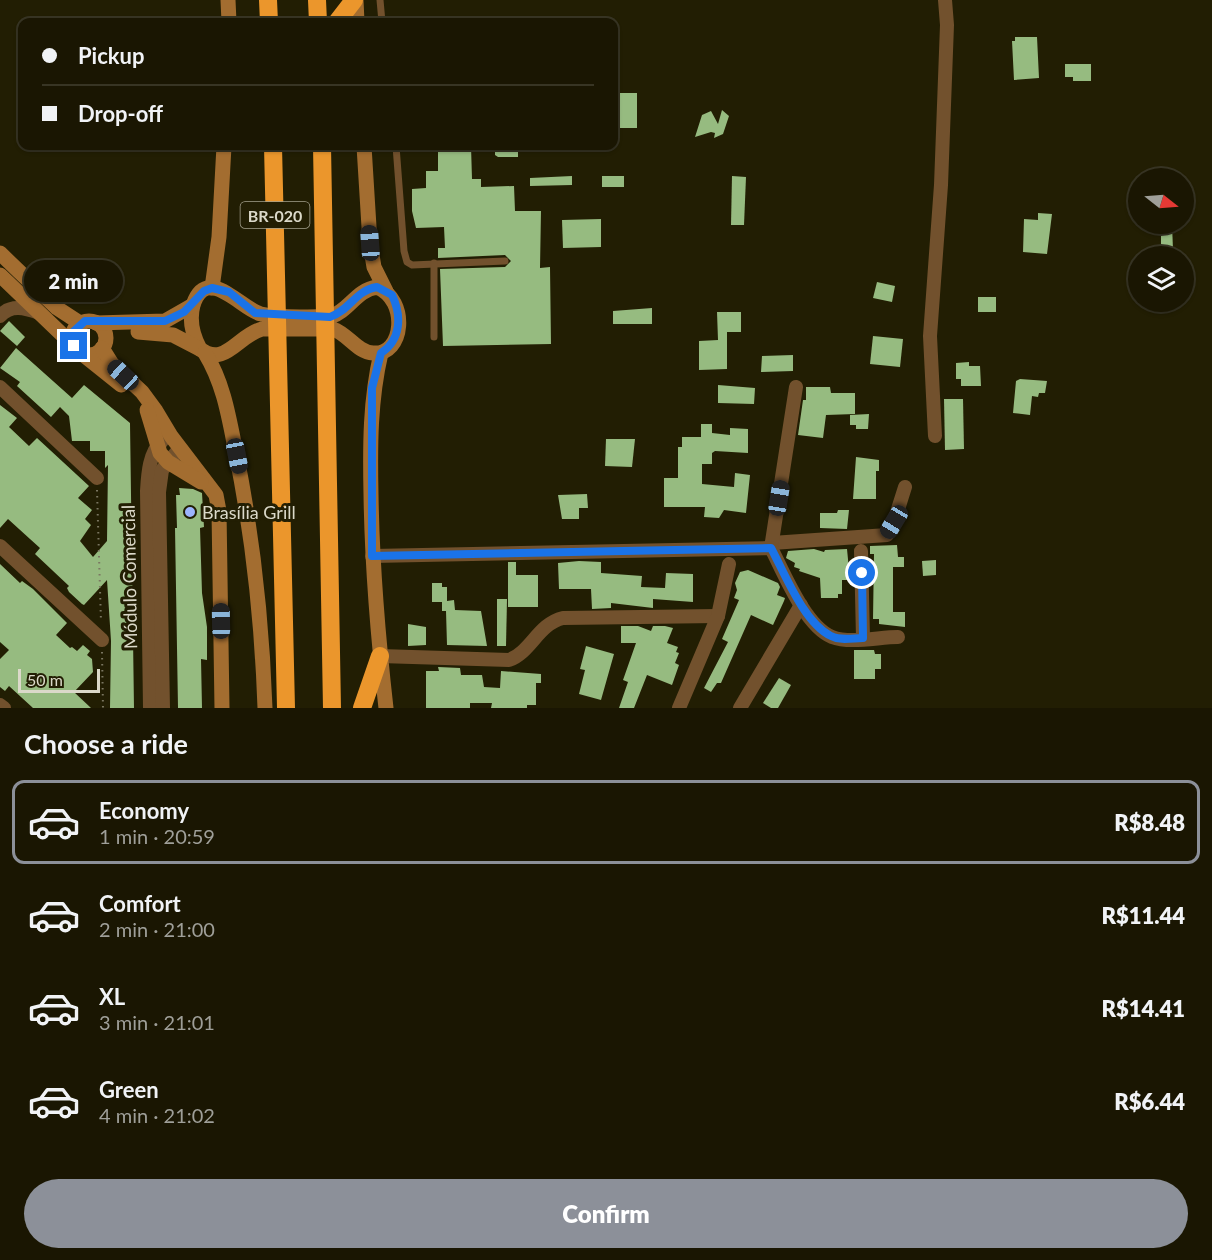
<!DOCTYPE html>
<meta charset="utf-8">
<style>
:root{--surface:#1a1602;--page:#272311;--text:#f1f3f6;--muted:#9f9f99;--line:#383524;--accent:#8c9099}
body{margin:0;font-family:Lato,sans-serif;background:var(--page);color:var(--text);height:100vh;display:flex;flex-direction:column;font-size:22px;white-space:nowrap}
*{box-sizing:border-box;margin:0}
p{font-size:20px;color:var(--muted)}
.icon{flex:none;width:33px;height:33px;fill:none;stroke:currentColor;stroke-width:2;stroke-linecap:round;stroke-linejoin:round}
.map{position:relative;height:708px;overflow:hidden}
.drawer{display:flex;flex-direction:column;background:var(--surface);flex:1}
.drawer>*{flex:none}
.hud{position:absolute;left:18px;top:18px;width:600px;height:132px;border-radius:12px;box-shadow:0 2px 4px #0004,0 0 0 2px var(--line);display:grid;align-content:center;height:132px;padding:0 24px;background:var(--surface)}
.needle{width:39px;rotate:107deg}
.buttons{position:absolute;left:1128px;top:168px;display:grid;gap:12px}
.buttons a{display:grid;place-items:center;width:66px;height:66px;border-radius:50%;background:var(--surface);box-shadow:0 2px 4px #0004,0 0 0 2px var(--line);font-size:30px}
.scale{position:absolute;left:18px;bottom:15px;width:82px;box-sizing:border-box;padding-left:6px;border:3px solid #dbd9c9;border-top:0;font-size:16px;line-height:21px;white-space:nowrap;color:#dbd9c9;-webkit-text-stroke:4px #221e03;paint-order:stroke}
.end{position:absolute;width:27px;height:27px;margin:-14px;border:8px solid #1a73e8;background:#fff;box-shadow:0 0 0 3px #fff}
.from{border-radius:50%}
.bubble{position:absolute;height:42px;border-radius:21px;background:var(--surface);box-shadow:0 2px 4px #0004,0 0 0 2px var(--line);font-size:20px;font-weight:800;line-height:42px;text-align:center}
.car{position:absolute;width:18px;height:36px;margin:-18px -9px;border-radius:8px;box-shadow:0 0 4px 2px #0007;background:linear-gradient(#222 24%,#8ab4d8 0 40%,#222 0 76%,#8ab4d8 0 86%,#222 0)}
.hud b{display:flex;align-items:center;gap:21px;height:57px;font-size:22px}
.hud b+b{border-top:2px solid var(--line)}
.hud i{width:15px;height:15px;background:var(--text)}
ul{padding:0;list-style:none}
li{display:flex;align-items:center;gap:18px;height:84px;margin:0 12px 9px;padding:0 12px;border:3px solid transparent;border-radius:12px}
li div{flex:1}
li b{display:block;font-size:22px}
li em{font-style:normal;font-weight:800}
li.current{border-color:var(--accent)}
li>.icon{width:54px;height:54px;stroke-width:1.5}
h2{padding:0 24px;font-size:27px;line-height:72px}
.button{display:flex;gap:12px;margin-top:auto;padding:12px 24px}
.button a{flex:1;height:69px;border-radius:36px;background:var(--accent);color:#fff;font-size:24px;font-weight:800;line-height:69px;text-align:center}
.map>svg:first-child{display:block}
</style>
<div class="map">
<svg width="1212" height="708" viewBox="0 0 1212 708">
<rect width="100%" height="100%" fill="#221e03"/>
<g fill="#96bb80">
<path d="M1015,37H1037L1039,78L1014,80L1012,41H1015Z"/>
<path d="M1065,64H1091V81H1073V77H1065Z"/>
<path d="M620,93H637V128H614V97H620Z"/>
<path d="M722,110L729,116L723,134L714,138L715,133L711,132L695,137L702,115L711,111L718,124Z"/>
<path d="M438,146H471L472,179H481V187L514,186L515,211H541L540,268L550,267L551,344L443,346L440,269L505,267L511,261L505,255L438,258V248H445L444,227L416,228L412,211V189L426,188V171H438Z"/>
<path d="M495,146H518V157H498L495,155Z"/>
<path d="M572,176V185L530,186V178Z"/>
<rect x="602" y="176" width="22" height="11"/>
<path d="M732,176L746,177L744,225H731Z"/>
<path d="M1038,213L1052,214L1047,254L1023,252L1024,219L1038,220Z"/>
<path d="M601,219V247L563,248L562,220Z"/>
<path d="M1161,224H1172L1173,250H1161Z"/>
<path d="M877,282L895,286L892,302L873,298Z"/>
<rect x="978" y="297" width="18" height="15"/>
<path d="M652,308V324H613V311Z"/>
<path d="M717,312H741V332H727V369L699,370V341L718,340Z"/>
<path d="M9,321L25,337L17,346L0,331Z"/>
<path d="M873,336L903,339L900,367L870,364Z"/>
<path d="M16,348L72,398L84,385L130,423L134,708H110L111,641L107,580L84,605L82,604L69,592L67,588L69,586L35,554L40,548L30,539L8,519L0,528V405L17,418L9,427L29,446L37,438L89,486L78,498L92,510L85,519L91,525L80,541L93,557L107,541L108,465L105,468V451H90V441H72L69,416L60,407L51,417L17,386L20,382L0,368Z"/>
<path d="M793,355V371L761,372L762,356Z"/>
<path d="M969,362V366H980L981,386H961V379H956V363Z"/>
<path d="M1020,379L1047,381L1045,393H1039L1038,397L1032,396L1030,415L1013,413L1016,381Z"/>
<path d="M718,385L755,388L754,404L718,403Z"/>
<path d="M806,387H830L831,393H855V414L826,415L823,438L798,435L803,400H806Z"/>
<path d="M944,399H963L964,449L945,450Z"/>
<path d="M869,414L868,429H856V425H850V415Z"/>
<path d="M701,424H712V433L730,435V428L748,429V453L715,451L712,453V464H702V484L734,487L735,473L750,475L746,513L724,510L719,518L704,517L705,507H664V478H678V447H682V437H701Z"/>
<path d="M606,439H635L632,467L605,466Z"/>
<path d="M856,457L879,460V471H876V499H853Z"/>
<path d="M179,488L193,489L202,493L204,527L200,528L202,593L207,627V660L201,659L202,708H178L175,528H177L176,495H180Z"/>
<path d="M587,494L588,508H579V519H562L558,495Z"/>
<path d="M838,510H849L847,529L820,528V513H837Z"/>
<path d="M897,545L898,557H904V567H893V612H905V627L879,624V619H873L874,554H870V546Z"/>
<path d="M814,549L824,552L825,550L847,549L850,580H842V594H838V598H821L820,578L799,571L800,569L794,567L795,563L786,558L788,551Z"/>
<path d="M936,560V575L923,576L922,561Z"/>
<path d="M579,561L601,562V573L642,576L641,587L665,588L666,573L693,574V602L653,599V608L611,603V608L592,609L591,589H559L558,563Z"/>
<path d="M508,562H516V575H538V607H508Z"/>
<path d="M0,564L20,583L22,581L33,589L67,623L56,635L70,648L72,647L77,651L83,645L90,651L87,655L92,659L93,672L74,692L91,708H33L9,686L5,691L0,687V659L9,650L0,642Z"/>
<path d="M748,570L778,583L780,587L777,595L785,598L784,601L773,625L751,615L721,683H717L711,692L704,688L728,642L722,639L739,600L734,598L737,590L735,583L740,572Z"/>
<path d="M432,583H442V587H447V601L454,600L455,610L481,611L487,646L447,645L446,611H442V602H432Z"/>
<path d="M497,599H507L506,646H497Z"/>
<path d="M408,624L426,627V645L408,646Z"/>
<path d="M621,626H638L651,631L653,626H665L673,628L667,643L678,647L676,652L679,653L675,663L679,665L672,685L647,675L634,708H619L628,682L623,680L636,643H621Z"/>
<path d="M586,646L614,654L601,700L579,694L585,670L580,669Z"/>
<path d="M854,650H874L875,654H881V669H875V679H854Z"/>
<path d="M438,667L460,668L461,675H482L484,687L500,688L501,671L541,674V683H536V705H527V708H491L492,703H470V708H426V671H439Z"/>
<path d="M779,678L791,685L778,708H771L763,703Z"/>
</g>
<g fill="none" stroke-linecap="round" stroke-linejoin="round">
<g stroke="#7a7661" stroke-width="2" stroke-dasharray="1.5 4.5" stroke-linecap="butt">
<path d="M97,490L101,622"/>
<path d="M102,652L103,708"/>
</g>
<g stroke="#72512d" stroke-width="7">
<path d="M380,0L382,22"/>
<path d="M396,146L404,251L407,262L412,265L505,261"/>
<path d="M434,263V337"/>
</g>
<g stroke="#72512d" stroke-width="14">
<path d="M0,316C11,304 25,308 39,313"/>
<path d="M0,387L97,478"/>
<path d="M935,436L930,336L941,185L947,25L945,0"/>
<path d="M772,543L887,535L894,522L905,487"/>
<path d="M0,546L102,640"/>
<path d="M771,548L796,387"/>
<path d="M861,551L863,638"/>
<path d="M372,556L771,548C784,573 805,626 832,637C850,644 879,637 898,637"/>
<path d="M380,656L509,660C531,652 538,624 563,618L718,616"/>
<path d="M0,705L4,708"/>
<path d="M150,708L147,491C148,474 149,453 162,441"/>
<path d="M163,708L159,492L162,470L180,448"/>
<path d="M679,708L718,616L729,564"/>
<path d="M740,708L801,605"/>
</g>
<g stroke="#a36d30" stroke-width="15">
<path d="M228,0L229,22"/>
<path d="M356,0L357,22"/>
<path d="M364,146L370,243L374,267L386,291"/>
<path d="M0,253L57,308L80,323"/>
<path d="M0,275L74,346"/>
<path d="M377,287C409,300 404,356 373,353C357,352 348,334 333,329H262C238,335 225,368 200,349C193,336 189,320 193,305C207,263 242,310 261,314C283,319 308,316 330,317C349,311 356,290 377,287Z"/>
<path d="M212,288L219,237L224,146"/>
<circle cx="89" cy="338" r="17"/>
<path d="M96,323L165,321L193,305"/>
<path d="M138,332L173,335L200,349"/>
<path d="M102,348L112,364L142,392L156,411L171,436L216,495L219,511L222,708"/>
<path d="M81,353L121,385"/>
<path d="M205,353C224,384 229,418 236,453C253,537 262,622 265,708"/>
<path d="M381,353C370,400 370,446 371,494C372,565 378,637 386,708"/>
<path d="M147,410L160,453L168,462L201,482"/>
</g>
<g stroke="#eb962c" stroke-width="18">
<path d="M268,0L269,22"/>
<path d="M317,0L318,22"/>
<path d="M337,22L354,0"/>
<path d="M273,146L286,708"/>
<path d="M322,146L332,708"/>
<path d="M362,708L380,656"/>
</g>
</g>
<g fill="none" stroke-linecap="round" stroke-linejoin="round">
<path stroke="#1a73e8" stroke-width="8" d="M74,346V331L85,321H165L184,312L204,291L212,288L229,292L255,313L330,317C349,311 356,290 377,287L392,295C402,316 401,340 381,353L372,388V556L771,548C785,574 804,623 831,636C840,641 853,638 863,638L862,573"/>
</g>
<circle fill="#9cb4fd" stroke="#221e03" stroke-width="2" cx="190" cy="512" r="6"/>
<g text-anchor="middle" dominant-baseline="central" stroke-width="6" stroke-linejoin="round" paint-order="stroke">
<rect fill="#221e03" stroke="#a4a18e" stroke-width="1.5" x="240.5" y="202" width="69" height="26" rx="4.5"/>
<g font-size="16" font-weight="bold" fill="#dbd9c9">
<text x="275" y="215">BR-020</text>
</g>
<g font-size="18" fill="#dbd9c9" stroke="#221e03" text-anchor="start">
<text x="202" y="512">Brasília Grill</text>
</g>
<g font-size="18" fill="#dbd9c9" stroke="#221e03">
<text transform="translate(129 577) rotate(-91)">Módulo Comercial</text>
</g>
</g>
</svg>
<div class="buttons">
<a><svg class="needle" viewBox="-14 -14 28 28"><path d="M0-13l5 13h-10z" fill="#e53935"/><path d="M0 13l5-13h-10z" fill="#9f9f99"/></svg></a>
<a><svg class="icon" aria-label="layers" viewBox="0 0 24 24"><path d="M12 4l9 5-9 5-9-5zM3 14l9 5 9-5"/></svg></a>
</div>
<div class="scale">50 m</div>
<i class="end from" style="left:862px;top:573px"></i>
<i class="end" style="left:74px;top:346px"></i>
<div class="bubble" style="left:24px;top:260px;width:99px">2 min</div>
<i class="car" style="left:370px;top:243px;rotate:356deg"></i>
<i class="car" style="left:123px;top:375px;rotate:313deg"></i>
<i class="car" style="left:237px;top:456px;rotate:169deg"></i>
<i class="car" style="left:779px;top:498px;rotate:9deg"></i>
<i class="car" style="left:894px;top:522px;rotate:211deg"></i>
<i class="car" style="left:221px;top:621px;rotate:359deg"></i>
<div class="hud">
<b><i class="from"></i>Pickup</b>
<b><i></i>Drop-off</b>
</div>
</div>
<section class="drawer">
<h2>Choose a ride</h2>
<ul>
<li class="current"><svg class="icon" aria-label="car" viewBox="0 0 24 24"><path d="M5 17H2v-5l4-1 3-4h7l3 4 3 1v5h-3M9 17h6M6 11h13"/><circle cx="7" cy="17" r="2"/><circle cx="17" cy="17" r="2"/></svg><div><b>Economy</b><p>1 min · 20:59</p></div><em>R$8.48</em></li>
<li><svg class="icon" aria-label="car" viewBox="0 0 24 24"><path d="M5 17H2v-5l4-1 3-4h7l3 4 3 1v5h-3M9 17h6M6 11h13"/><circle cx="7" cy="17" r="2"/><circle cx="17" cy="17" r="2"/></svg><div><b>Comfort</b><p>2 min · 21:00</p></div><em>R$11.44</em></li>
<li><svg class="icon" aria-label="car" viewBox="0 0 24 24"><path d="M5 17H2v-5l4-1 3-4h7l3 4 3 1v5h-3M9 17h6M6 11h13"/><circle cx="7" cy="17" r="2"/><circle cx="17" cy="17" r="2"/></svg><div><b>XL</b><p>3 min · 21:01</p></div><em>R$14.41</em></li>
<li><svg class="icon" aria-label="car" viewBox="0 0 24 24"><path d="M5 17H2v-5l4-1 3-4h7l3 4 3 1v5h-3M9 17h6M6 11h13"/><circle cx="7" cy="17" r="2"/><circle cx="17" cy="17" r="2"/></svg><div><b>Green</b><p>4 min · 21:02</p></div><em>R$6.44</em></li>
</ul>
<div class="button"><a>Confirm</a></div>
</section>
